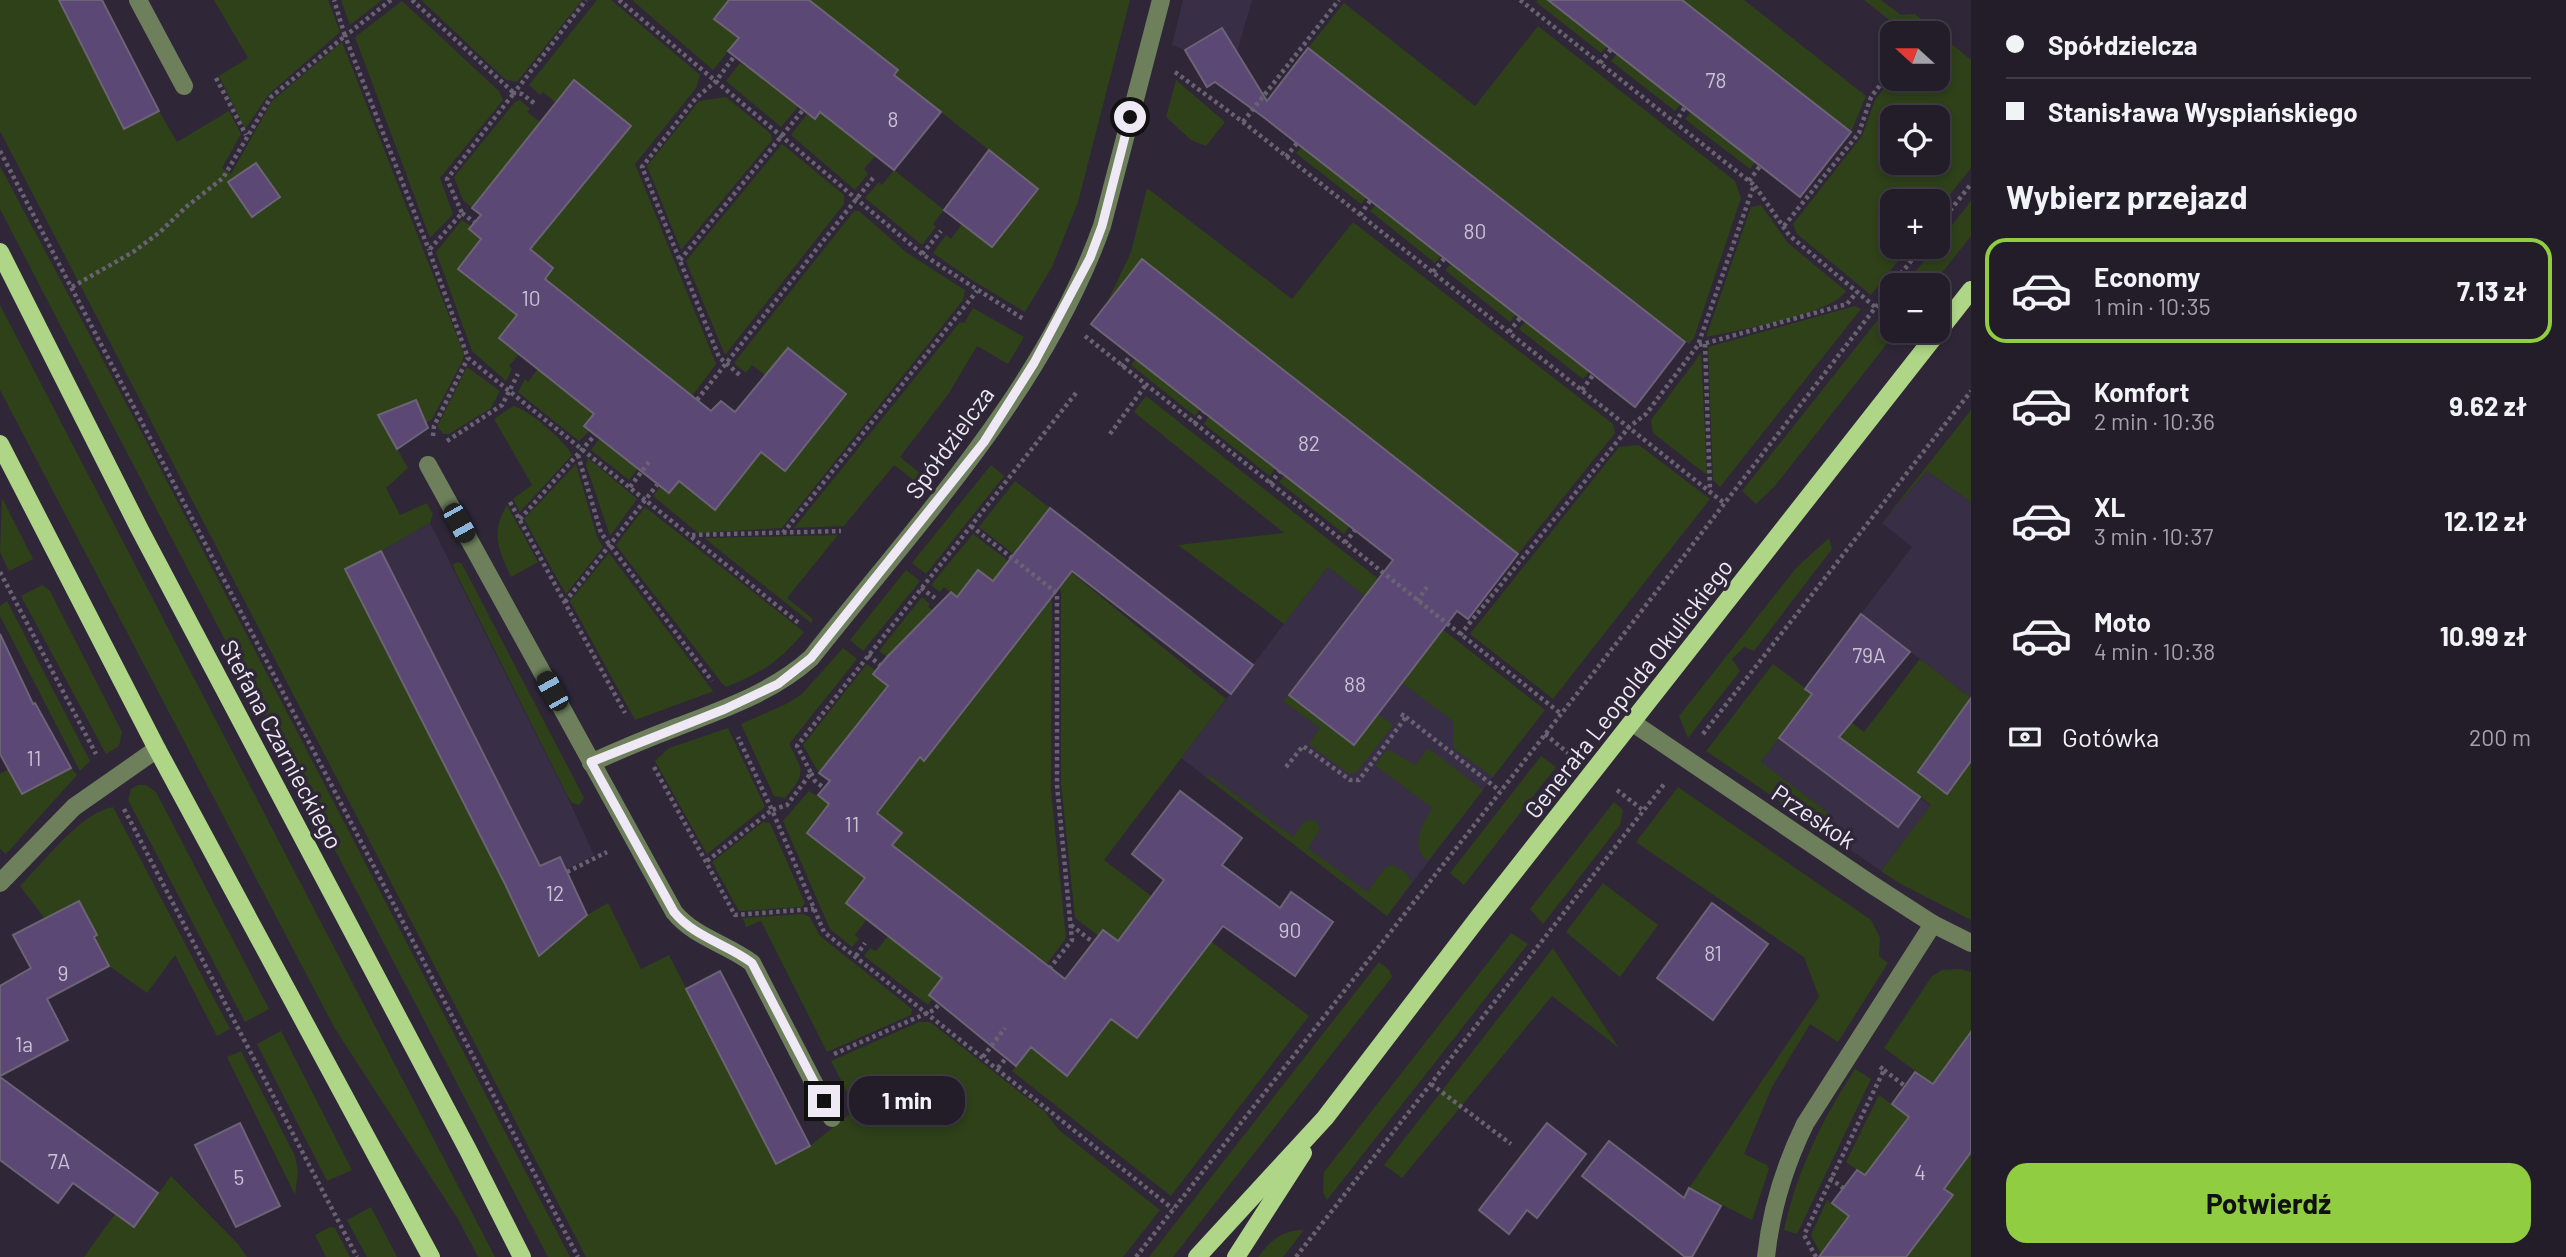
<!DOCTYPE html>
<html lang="pl">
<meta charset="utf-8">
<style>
:root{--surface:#231d2a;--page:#2b2632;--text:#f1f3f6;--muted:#a3a2a8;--line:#403b47;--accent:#90cd41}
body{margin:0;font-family:Barlow,sans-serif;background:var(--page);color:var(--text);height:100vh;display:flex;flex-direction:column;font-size:26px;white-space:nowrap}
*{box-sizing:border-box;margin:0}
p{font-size:23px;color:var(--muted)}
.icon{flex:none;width:38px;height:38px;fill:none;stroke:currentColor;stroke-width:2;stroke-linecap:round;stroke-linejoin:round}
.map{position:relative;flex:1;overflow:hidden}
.sheet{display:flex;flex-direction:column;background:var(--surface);width:595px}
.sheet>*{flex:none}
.hud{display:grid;align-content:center;height:154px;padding:0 35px;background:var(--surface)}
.needle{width:46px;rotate:291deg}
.buttons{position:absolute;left:1880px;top:21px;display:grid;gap:14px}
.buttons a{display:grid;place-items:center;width:70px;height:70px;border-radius:14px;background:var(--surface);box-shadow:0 4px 10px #0003,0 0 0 2px var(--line);font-size:35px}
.end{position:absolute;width:32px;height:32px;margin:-16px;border:9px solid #eee9f4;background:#111;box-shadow:0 0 0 4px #111}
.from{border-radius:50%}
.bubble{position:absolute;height:49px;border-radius:21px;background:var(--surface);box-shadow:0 4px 10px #0003,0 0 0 2px var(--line);font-size:23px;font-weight:700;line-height:49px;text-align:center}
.car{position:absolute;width:21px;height:42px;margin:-21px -10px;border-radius:9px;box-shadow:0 0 5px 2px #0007;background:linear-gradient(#222 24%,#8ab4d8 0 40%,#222 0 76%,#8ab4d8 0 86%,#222 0)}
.hud b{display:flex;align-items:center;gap:24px;height:66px;font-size:26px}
.hud b+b{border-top:2px solid var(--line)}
.hud i{width:18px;height:18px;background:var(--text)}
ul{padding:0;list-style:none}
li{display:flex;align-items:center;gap:21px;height:105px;margin:0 14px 10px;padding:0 21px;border:4px solid transparent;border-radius:21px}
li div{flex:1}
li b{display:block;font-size:26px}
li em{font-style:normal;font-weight:700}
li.on{border-color:var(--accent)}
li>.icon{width:63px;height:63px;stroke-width:1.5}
h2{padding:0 35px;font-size:32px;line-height:84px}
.pay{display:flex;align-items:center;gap:18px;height:77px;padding:0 35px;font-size:26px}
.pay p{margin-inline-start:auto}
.action{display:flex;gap:14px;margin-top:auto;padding:14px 35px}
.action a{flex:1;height:80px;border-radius:21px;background:var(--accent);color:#111;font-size:28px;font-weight:700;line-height:80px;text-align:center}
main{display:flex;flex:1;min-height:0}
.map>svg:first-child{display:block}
</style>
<main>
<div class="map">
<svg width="1971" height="1257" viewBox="0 0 1971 1257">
<rect width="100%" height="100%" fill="#2f2738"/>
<g fill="#382e45">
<path d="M1183,0H1252L1229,80L1224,76L1207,87L1185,50L1172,45Z"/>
<path d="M1927,471L1971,502V698L1861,614L1912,547L1882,523Z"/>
<path d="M430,523L568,798L594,855L566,870L559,857L505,884L381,551Z"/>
<path d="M1328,567L1533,724L1387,916L1181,758Z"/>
<path d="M1801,709L1931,806L1881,871L1829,835V826L1761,762Z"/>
</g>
<g fill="#2e4119" fill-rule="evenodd">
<path d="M0,0H59L124,129L159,111L177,142L229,111L241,134L222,168L231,174L272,101L342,42L464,354L462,362L432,419L426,423L416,400L378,415L408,468L386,488L400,515L427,503L433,514L430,523L381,551L505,884L538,956L587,915L608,903L641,969L669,955L776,1163L810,1146L856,1109L831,1061L919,1022H930L1044,1111L1059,1130L1160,1210L1123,1257H586L0,131Z"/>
<path d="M214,0H328L340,32L269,94L245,129L219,76L248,58Z"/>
<path d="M341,0H382L350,25Z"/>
<path d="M421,0H582L517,82L506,80Z"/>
<path d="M597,0H611L700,75L696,88L635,164L716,364L692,396L545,279L553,268L530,249L573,194L576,195L631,126L574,80L555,102L543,92L540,95L529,85Z"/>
<path d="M632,0H729L714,19L739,38L713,70Z"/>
<path d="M809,0H1130L1078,202L1052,267L1025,312L972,280L933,253L946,235L951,239L962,224L992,247L1037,188L894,75L898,70Z"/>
<path d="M1538,0H1548L1607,46L1601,53L1536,2Z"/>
<path d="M1682,0H1744L1866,96L1851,132Z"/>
<path d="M1864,0H1881L1901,15L1915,14L1971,60V168L1937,211V201H1892V247H1909L1871,295L1797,234L1793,224L1862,136L1875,100L1892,78L1937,79V33H1906ZM1892,117H1937V163H1892Z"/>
<path d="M402,1L499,91L503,100L440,178L453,214L430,238L355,37Z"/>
<path d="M1344,3L1475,106L1538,26L1735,181L1741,198L1694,338L1689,344L1308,48Z"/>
<path d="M756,53L805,91L795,104L798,107L781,127L726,81L740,63L746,67Z"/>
<path d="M1617,54L1681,104L1675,111L1611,61Z"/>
<path d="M1176,80L1225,122L1206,146L1191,140L1166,117Z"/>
<path d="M726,97L771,134L772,140L681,250L647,166L699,101Z"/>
<path d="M520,100L530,109L527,112L540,122L472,208L463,200L454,177L515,102Z"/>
<path d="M824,106L876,155L864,169L868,174L855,190L791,135L807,114L815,119Z"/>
<path d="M1691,112L1755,162L1750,169L1685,119Z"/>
<path d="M782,144L844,195V204L725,355L686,261Z"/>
<path d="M1302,147L1366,198L1361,204L1296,153Z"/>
<path d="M0,166L145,439L570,1257H548L58,321L0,209Z"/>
<path d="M894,170L944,210L933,224L936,227L922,245L865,198L879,182L882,185Z"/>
<path d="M1147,188L1292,299L1353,222L1613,424L1615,433L1518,554L1142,260L1105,307L1131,252Z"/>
<path d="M1971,201V236L1932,285H1905Z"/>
<path d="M1376,205L1441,256L1435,263L1370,211Z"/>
<path d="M1761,205L1788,243L1846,291C1831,315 1737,330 1706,337L1751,207Z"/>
<path d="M854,211H859L907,253L965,290L963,300L782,528L698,533L653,496L660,487L669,493L679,481L716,509L761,452L785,471L846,395L788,348L766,376L752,365L746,373L734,363Z"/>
<path d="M462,220L471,226L469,229L481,239L458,269L517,315L499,337L519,354L509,366L512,369L506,381L472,351L436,252Z"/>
<path d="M1451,264L1516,314L1510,322L1445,270Z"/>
<path d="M1892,302V331H1897L1774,487L1756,504L1742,491Z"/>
<path d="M0,305L495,1257H478L458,1219L334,1027L0,390Z"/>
<path d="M1855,306L1861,309L1720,487L1713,480L1708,347Z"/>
<path d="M973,308L1024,337L1008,364L977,346L949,393L900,457L927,479L921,486L894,465L844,526L794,528L960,322L964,323Z"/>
<path d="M1525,322L1589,372L1583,379L1519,329Z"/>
<path d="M1701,353L1707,475L1653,433L1651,420Z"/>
<path d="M1136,359L1200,409L1195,416L1131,365Z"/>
<path d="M467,367L500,391L491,408L449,434H444L437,427Z"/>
<path d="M538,369L594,414L584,426L589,431L579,441L518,392L525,379L528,382Z"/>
<path d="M1146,396L1545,710L1493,777L1453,748V721L1401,682L1355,609L1365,596L1328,567L1284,624L1178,545L1284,533L1134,412Z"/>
<path d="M513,406C527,408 566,442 572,455L520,512L513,499L532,485L494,419Z"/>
<path d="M1971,410V502L1927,471L1882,523Z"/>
<path d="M1209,416L1275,468L1270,476L1204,424Z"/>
<path d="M615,430L647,456L629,480L591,450L599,439L604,443Z"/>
<path d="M1639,445L1710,499L1553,699L1470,634L1619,447Z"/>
<path d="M588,458L637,499L610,536L586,465Z"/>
<path d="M576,464L597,537L603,547L566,594L524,519Z"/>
<path d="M991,465L1004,476L926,574L912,563Z"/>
<path d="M1285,475L1350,526L1344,534L1279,482Z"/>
<path d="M1015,481L1050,508L1028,537L1226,699L1104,860L1309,1016L1171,1196L1012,1071L1031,1047L1067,1076L1111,1019L1137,1038L1197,960L1139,914L1118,941L1104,930L1099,936L1075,918L1061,783V591L979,527Z"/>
<path d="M2,498L33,559L9,571L0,552Z"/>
<path d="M507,505L538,562L511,577C499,550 490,533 507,505Z"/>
<path d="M645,507L804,632C779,662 761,673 726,687L721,682L616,545Z"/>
<path d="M973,534L1046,590L1052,601L1051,791L1066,938L1046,965L892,845L901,832L877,813L920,757L924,760L1037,615L979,570L957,597L944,587L940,592L931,585Z"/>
<path d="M838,535L787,598L813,619L811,623L704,538Z"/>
<path d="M1829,538L1832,549L1754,651L1744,647L1732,659L1740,671L1688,738L1679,716L1797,567Z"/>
<path d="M609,553L713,691H714L635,720L570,601Z"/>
<path d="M458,562L462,564L582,794L584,798L579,805L572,803L568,797L455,571L453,564Z"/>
<path d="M906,570L920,581L863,651L850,640Z"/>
<path d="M42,585L50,591L122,732L119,746L106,754L21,596Z"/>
<path d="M922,597L930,604L928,607L941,617L887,657L879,651Z"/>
<path d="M7,601L90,761L80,771L0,616V606Z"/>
<path d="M843,648L857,659L789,744C804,772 806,773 785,798L774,796L741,724L786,704L802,694Z"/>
<path d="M1920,659L1971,698V920L1899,883L1881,871L1931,805L1801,709L1761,762L1826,811L1829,817V835L1706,751L1773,664L1864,732Z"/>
<path d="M867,664L876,671L888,686L819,773L803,745Z"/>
<path d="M1289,695L1378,714L1393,725L1357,772L1349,774L1309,744L1320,728L1283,701Z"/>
<path d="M728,728L765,807L707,854L655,761L669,748Z"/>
<path d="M1428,748L1483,790L1428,861C1409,847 1422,825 1432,808L1375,765L1388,749L1415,765Z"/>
<path d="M1541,756L1556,767L1464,885L1450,873Z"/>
<path d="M71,768L77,775L6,854L0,849V774L8,769L22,794Z"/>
<path d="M1209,775L1293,837C1300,829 1303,816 1316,821L1320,829L1308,848L1367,892L1386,867L1393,865C1402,870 1409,873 1411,883L1387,916L1207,778Z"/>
<path d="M138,785H146L156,792L269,1009L245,1022L128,800L131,789Z"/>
<path d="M1678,787L1871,920L1880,938L1879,956L1888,963L1838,1042L1810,1024L1772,1087L1744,1154L1767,1165L1769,1169L1752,1220L1689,1188L1819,997L1804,957L1636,842Z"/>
<path d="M809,791L829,804L807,833L865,878L846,903L867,919L855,935L859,939L852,947L830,929L783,821Z"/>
<path d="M1614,802L1623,810L1620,825L1543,924L1530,909Z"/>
<path d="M113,807L230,1029L217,1036L175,955L147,993L109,966L79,901L45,919L20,886C43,863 81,812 113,807Z"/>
<path d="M763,822L770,823L805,903L802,907L739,911L712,862Z"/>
<path d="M1603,883L1658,925L1620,977L1566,932Z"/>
<path d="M803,914L810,917L820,936L912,1009L911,1015L827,1052L761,921L746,927L743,918Z"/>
<path d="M1511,933L1528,944L1327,1200L1323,1192L1324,1172Z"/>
<path d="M888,936L942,978L930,995L933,998L928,1005L864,956L870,948L876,951Z"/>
<path d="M1553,948L1619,1048L1552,996L1402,1178L1384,1165Z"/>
<path d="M1379,962L1389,970L1392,977L1173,1257H1149Z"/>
<path d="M1960,969L1971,972V1064L1933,1084L1884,1048L1932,976L1942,970Z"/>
<path d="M281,1031L352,1170L327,1181L257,1044Z"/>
<path d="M241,1051L295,1156L298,1172L295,1195L227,1057Z"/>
<path d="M1855,1069L1871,1079L1797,1234L1784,1230C1797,1170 1822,1120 1855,1069Z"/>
<path d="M1879,1095L1909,1117L1874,1182L1846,1162Z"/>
<path d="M1971,1152V1257H1906L1952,1195L1944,1189Z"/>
<path d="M171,1176L238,1244L247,1257H84L115,1214L134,1227Z"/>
<path d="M1827,1200L1849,1216L1822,1257L1811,1235Z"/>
<path d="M371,1207L397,1257H367L347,1220Z"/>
<path d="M330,1227L335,1228L350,1257H326L315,1235Z"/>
<path d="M1304,1230L1283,1257H1258C1271,1240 1282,1230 1304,1230Z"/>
</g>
<g fill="#5c4874" stroke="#6c6377" stroke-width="2">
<path d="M59,0H102L159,111L124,129Z"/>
<path d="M729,0H809L898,70L894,75L941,112L894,170L820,112L815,119L728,51L739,38L714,19Z"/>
<path d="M1548,0H1682L1851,132L1800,197Z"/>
<path d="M1222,28L1267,101L1308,48L1685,342L1635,407L1262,116L1215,82L1207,87L1185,50Z"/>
<path d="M574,80L631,126L530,249L553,268L545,279L711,411L721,401L735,412L788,348L846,394L785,471L761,452L715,510L679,481L669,493L584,426L594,414L499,338L517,315L458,269L481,239L469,229L481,215L472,208Z"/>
<path d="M989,150L1038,189L992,247L944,210Z"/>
<path d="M256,163L280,197L252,217L228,182Z"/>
<path d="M1142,259L1518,554L1468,619L1457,611L1354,745L1289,695L1393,560L1091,324Z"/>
<path d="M416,400L428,428L397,449L378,415Z"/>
<path d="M1050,508L1253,665L1231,694L1072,571L924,761L920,757L877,813L902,833L892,845L1065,979L1103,930L1118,941L1164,880L1132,854L1180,791L1242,838L1222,865L1280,908L1291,892L1333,922L1295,976L1223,926L1137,1038L1111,1019L1067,1076L1031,1047L1016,1066L929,995L942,978L846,903L865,878L807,833L829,804L818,795L830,781L819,773L888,686L873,674L887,657L951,592L957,597L978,570L993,581Z"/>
<path d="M381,551L540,866L560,857L587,915L539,956L505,884L345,569Z"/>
<path d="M1861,614L1910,652L1839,737L1920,797L1898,827L1779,738L1812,694L1805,689Z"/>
<path d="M0,634L33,704L35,703L71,768L22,794L0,754Z"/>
<path d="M1971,698V761L1947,794L1918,772Z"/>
<path d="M79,901L97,935L94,937L109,966L47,999L68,1040L0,1076V986L31,968L13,935Z"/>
<path d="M1712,903L1768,944L1713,1020L1657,978Z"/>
<path d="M720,971L810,1146L776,1164L686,989Z"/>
<path d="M1971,1032V1152L1944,1189L1953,1195L1906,1257H1819L1849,1216L1832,1203L1857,1170L1865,1175L1909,1117L1892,1104L1915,1072L1933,1084Z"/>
<path d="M0,1077L158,1193L134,1227L73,1183L58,1203L0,1160Z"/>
<path d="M240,1123L280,1206L236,1227L195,1145Z"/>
<path d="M1547,1123L1586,1154L1537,1218L1527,1210L1509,1234L1479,1210Z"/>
<path d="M1609,1141L1684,1198L1689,1188L1721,1206L1692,1257H1685L1582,1176Z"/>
</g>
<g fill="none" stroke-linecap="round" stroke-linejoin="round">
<g stroke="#696272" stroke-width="4.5" stroke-dasharray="3.5 3.5" stroke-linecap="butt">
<path d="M391,0L345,36L429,250"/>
<path d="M412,0L514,93L447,179L462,213L429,250L468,358L800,624"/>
<path d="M619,0L922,254L1025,320"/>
<path d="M733,58L716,81L696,98L642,167L719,357L742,377"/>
<path d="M1600,63L1611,49"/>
<path d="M1175,72L1243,122L1724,503"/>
<path d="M216,78L246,135"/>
<path d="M534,103L522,94L514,93L586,0"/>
<path d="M1243,122L1339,0"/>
<path d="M1675,123L1685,107"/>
<path d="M0,151L578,1257"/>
<path d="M1286,157L1297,143"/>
<path d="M1749,181L1760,166"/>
<path d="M1755,186L1789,235L1875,307"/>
<path d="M462,213L474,222"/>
<path d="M1360,215L1370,201"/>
<path d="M1784,226L1859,133L1871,97L1890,72L1885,64L1891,53"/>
<path d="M1937,227L1971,184"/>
<path d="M922,254L941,231"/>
<path d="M680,260L803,110"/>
<path d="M1433,272L1444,259"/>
<path d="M1892,285L1922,247"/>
<path d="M72,287L133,252L160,232L186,207L223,178L271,97L345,36L334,0"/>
<path d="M1509,332L1520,318"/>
<path d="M1085,336L1560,713"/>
<path d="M1705,344L1710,490"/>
<path d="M1699,345L1847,304L1857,292"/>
<path d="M1122,367L1131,355"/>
<path d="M1582,390L1593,375"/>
<path d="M1076,393L797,746L811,773L787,805L772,810L824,932L1173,1209"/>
<path d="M697,400L873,178"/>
<path d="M1194,424L1204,412"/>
<path d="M1110,434L1145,386"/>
<path d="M433,436L434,426L468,358"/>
<path d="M447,441L502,405L518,374"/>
<path d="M578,455L601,533L712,681"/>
<path d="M1270,484L1280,471"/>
<path d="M630,487L651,459"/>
<path d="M510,502L625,713"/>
<path d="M520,519L595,435"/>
<path d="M971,526L1057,593V785L1072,940L1050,968"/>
<path d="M783,533L977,291"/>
<path d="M692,535L841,531"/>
<path d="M1345,543L1355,530"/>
<path d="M0,572L96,754"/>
<path d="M921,588L935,598"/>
<path d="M1417,601L1427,587"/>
<path d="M565,602L657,485"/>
<path d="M1460,635L1629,427L1646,414L1698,345L1754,185L1520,0"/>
<path d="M868,655L880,665"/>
<path d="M1406,717L1500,791"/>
<path d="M1545,734L1568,753"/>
<path d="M1703,734L1971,391"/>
<path d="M654,767L735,915L814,909"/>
<path d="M1286,767L1303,746L1350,780H1359L1406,717L1401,714"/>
<path d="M811,773L815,781L824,788"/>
<path d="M1617,790L1644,811"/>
<path d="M124,809L357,1257"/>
<path d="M707,861L772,810L738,737"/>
<path d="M567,872L607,852"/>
<path d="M1071,925L1094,943"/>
<path d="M856,956L865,943"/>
<path d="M834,1054L934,1010L940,1003"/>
<path d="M983,1057L1005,1028"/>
<path d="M998,1068L1006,1058"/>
<path d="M1884,1070L1905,1086"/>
<path d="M1431,1084L1511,1144"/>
<path d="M1830,1178L1843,1188"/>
<path d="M1136,1257L1623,635L1892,286"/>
<path d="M1296,1257L1665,783"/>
<path d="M1816,1257L1804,1235L1884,1070L1878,1065"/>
</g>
<g stroke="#6d805b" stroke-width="18">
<path d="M138,0L184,86"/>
<path d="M428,465L674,912C694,937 727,944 752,963L832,1118"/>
<path d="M1633,723L1871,884L1933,924L1971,943"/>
<path d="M591,763C619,750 648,738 677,727C724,709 773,692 811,658C918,522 1043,391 1102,226L1161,0"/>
<path d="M0,883L74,807L157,749"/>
<path d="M1766,1257C1771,1210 1784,1167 1805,1124L1933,924"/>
</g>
<g stroke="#aed686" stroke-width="18">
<path d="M0,252L139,528L468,1150L522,1257"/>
<path d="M0,444L157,749L431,1257"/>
<path d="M1197,1257L1325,1118L1478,918L1971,290"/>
<path d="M1236,1257L1303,1153"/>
</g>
</g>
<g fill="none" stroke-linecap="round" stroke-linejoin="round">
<path stroke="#eee9f4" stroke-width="9" d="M824,1101L752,963C727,944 694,937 674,912L591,762L725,709L778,684L811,658L984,442L1034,363L1090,258L1102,226L1130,117"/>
</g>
<g text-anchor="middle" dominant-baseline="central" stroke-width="7" stroke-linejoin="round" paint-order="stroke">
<g font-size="21" fill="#cac1d4">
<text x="1716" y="79">78</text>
<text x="893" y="118">8</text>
<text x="1475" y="230">80</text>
<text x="531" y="297">10</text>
<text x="1309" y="442">82</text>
<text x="1869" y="654">79A</text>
<text x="1355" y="683">88</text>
<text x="34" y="757">11</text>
<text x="852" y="823">11</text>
<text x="555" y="892">12</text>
<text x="1290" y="929">90</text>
<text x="1713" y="952">81</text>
<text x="63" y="972">9</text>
<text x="24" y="1043">1a</text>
<text x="59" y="1160">7A</text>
<text x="1920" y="1171">4</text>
<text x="239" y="1176">5</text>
</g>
<g font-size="24" fill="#eee9f4" stroke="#2f2738">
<text transform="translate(949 442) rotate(-54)">Spółdzielcza</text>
<text transform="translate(1628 688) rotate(-52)">Generała Leopolda Okulickiego</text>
<text transform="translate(282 744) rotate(62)">Stefana Czarnieckiego</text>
<text transform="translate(1814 816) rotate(34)">Przeskok</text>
</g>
</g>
</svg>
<div class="buttons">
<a><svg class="needle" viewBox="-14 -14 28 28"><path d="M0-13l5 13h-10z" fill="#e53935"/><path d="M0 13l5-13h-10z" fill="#a3a2a8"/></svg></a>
<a><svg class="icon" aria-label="locate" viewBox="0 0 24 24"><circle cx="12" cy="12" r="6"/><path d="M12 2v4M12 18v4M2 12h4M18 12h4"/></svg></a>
<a>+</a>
<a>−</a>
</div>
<i class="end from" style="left:1130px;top:117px"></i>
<i class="end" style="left:824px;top:1101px"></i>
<div class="bubble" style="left:849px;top:1076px;width:116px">1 min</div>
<i class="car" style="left:459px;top:523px;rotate:151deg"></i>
<i class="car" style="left:552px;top:691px;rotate:331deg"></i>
</div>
<section class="sheet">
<div class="hud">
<b><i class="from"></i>Spółdzielcza</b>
<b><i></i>Stanisława Wyspiańskiego</b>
</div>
<h2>Wybierz przejazd</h2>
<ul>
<li class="on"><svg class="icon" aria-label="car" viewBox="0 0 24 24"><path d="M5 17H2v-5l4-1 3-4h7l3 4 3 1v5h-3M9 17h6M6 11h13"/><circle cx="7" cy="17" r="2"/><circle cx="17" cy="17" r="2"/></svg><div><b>Economy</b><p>1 min · 10:35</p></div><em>7.13 zł</em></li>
<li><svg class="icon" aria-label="car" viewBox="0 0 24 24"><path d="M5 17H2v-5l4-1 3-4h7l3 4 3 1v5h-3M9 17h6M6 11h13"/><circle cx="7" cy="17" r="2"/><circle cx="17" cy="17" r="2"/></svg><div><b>Komfort</b><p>2 min · 10:36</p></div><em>9.62 zł</em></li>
<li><svg class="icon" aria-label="car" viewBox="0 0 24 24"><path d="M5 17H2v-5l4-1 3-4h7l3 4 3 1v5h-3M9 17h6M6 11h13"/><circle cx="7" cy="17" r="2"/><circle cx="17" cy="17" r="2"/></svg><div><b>XL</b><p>3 min · 10:37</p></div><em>12.12 zł</em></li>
<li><svg class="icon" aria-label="car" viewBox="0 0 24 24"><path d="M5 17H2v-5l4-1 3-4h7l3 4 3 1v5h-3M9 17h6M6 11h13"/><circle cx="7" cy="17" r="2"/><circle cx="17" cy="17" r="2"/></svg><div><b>Moto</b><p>4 min · 10:38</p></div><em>10.99 zł</em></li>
</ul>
<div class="pay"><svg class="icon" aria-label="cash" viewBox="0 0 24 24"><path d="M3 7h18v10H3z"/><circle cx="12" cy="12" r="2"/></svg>Gotówka<p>200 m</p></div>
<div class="action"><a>Potwierdź</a></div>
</section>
</main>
